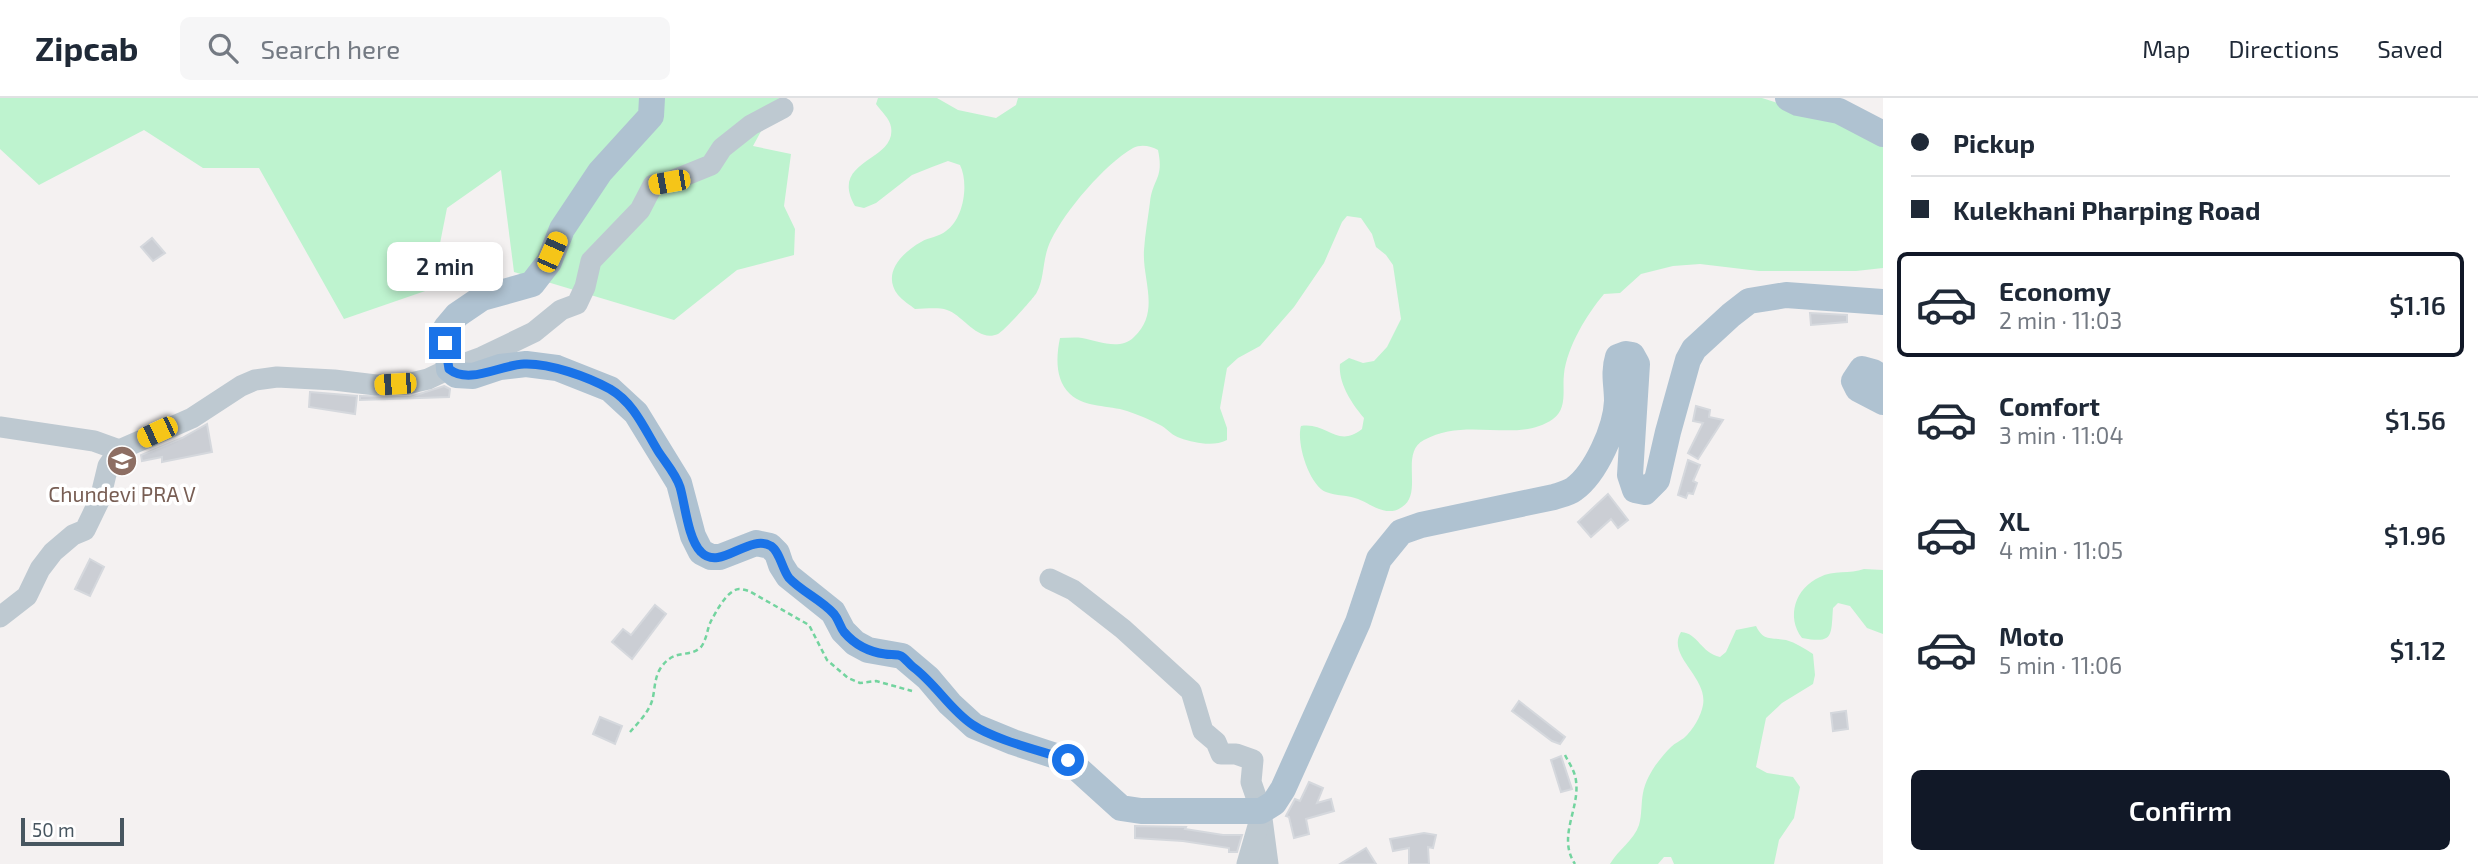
<!DOCTYPE html>
<meta charset="utf-8">
<style>
:root{--surface:#fff;--page:#f6f6f7;--text:#1f2937;--muted:#747a83;--line:#e0e1e3;--accent:#111827}
body{margin:0;font-family:"Exo 2",sans-serif;background:var(--page);color:var(--text);height:100vh;display:flex;flex-direction:column;font-size:26px;white-space:nowrap}
*{box-sizing:border-box;margin:0}
p{font-size:23px;color:var(--muted)}
.icon{flex:none;width:38px;height:38px;fill:none;stroke:currentColor;stroke-width:2;stroke-linecap:round;stroke-linejoin:round}
.map{position:relative;flex:1;overflow:hidden}
.sheet{display:flex;flex-direction:column;background:var(--surface);width:595px}
.sheet>*{flex:none}
.banner{display:grid;align-content:center;height:154px;padding:0 28px;background:var(--surface)}
.scale{position:absolute;left:21px;bottom:18px;width:103px;box-sizing:border-box;padding-left:7px;border:4px solid #475660;border-top:0;font-size:19px;line-height:24px;white-space:nowrap;color:#475660;-webkit-text-stroke:5px #fff;paint-order:stroke}
.end{position:absolute;width:32px;height:32px;margin:-16px;border:9px solid #1a73e8;background:#fff;box-shadow:0 0 0 4px #fff}
.from{border-radius:50%}
.bubble{position:absolute;height:49px;border-radius:10px;background:var(--surface);box-shadow:0 4px 10px #0003;font-size:23px;font-weight:600;line-height:49px;text-align:center}
.car{position:absolute;width:21px;height:42px;margin:-21px -10px;border-radius:9px;box-shadow:0 0 5px 2px #0007;background:linear-gradient(#f5c518 24%,#345 0 40%,#f5c518 0 76%,#345 0 86%,#f5c518 0)}
.banner b{display:flex;align-items:center;gap:24px;height:66px;font-size:26px}
.banner b+b{border-top:2px solid var(--line)}
.banner i{width:18px;height:18px;background:var(--text)}
ul{padding:0;list-style:none}
li{display:flex;align-items:center;gap:21px;height:105px;margin:0 14px 10px;padding:0 14px;border:4px solid transparent;border-radius:10px}
li div{flex:1}
li b{display:block;font-size:26px}
li em{font-style:normal;font-weight:600}
li.active{border-color:var(--accent)}
li>.icon{width:63px;height:63px;stroke-width:1.5}
.cta{display:flex;gap:14px;margin-top:auto;padding:14px 28px}
.cta a{flex:1;height:80px;border-radius:10px;background:var(--accent);color:#fff;font-size:28px;font-weight:600;line-height:80px;text-align:center}
header{display:flex;align-items:center;gap:42px;box-sizing:border-box;height:98px;padding:0 35px;background:var(--surface);border-bottom:2px solid var(--line)}
header strong{font-size:33px}
nav{display:flex;gap:38px;margin-inline-start:auto;font-size:24px}
.search{width:490px;height:63px;background:var(--page);display:flex;align-items:center;gap:18px;box-sizing:border-box;padding:0 24px;border-radius:10px;color:var(--muted);font-size:26px}
main{display:flex;flex:1;min-height:0}
.map>svg:first-child{display:block}
</style>
<header>
<strong>Zipcab</strong>
<div class="search"><svg class="icon" aria-label="search" viewBox="0 0 24 24"><circle cx="10" cy="10" r="6"/><path d="M15 15l6 6"/></svg>Search here</div>
<nav><a>Map</a><a>Directions</a><a>Saved</a></nav>
</header>
<main>
<div class="map">
<svg width="1883" height="766" viewBox="0 0 1883 766">
<rect width="100%" height="100%" fill="#f4f1f1"/>
<g fill="#bef3cf">
<path d="M0,0H779L753,48L791,56L784,108L795,131L794,157L737,172L674,222L514,174L501,72L447,110L431,191L344,221L259,70H203L144,32L39,87L0,51Z"/>
<path d="M878,0H937L958,12L996,20L1016,7L1018,0H1762L1845,27L1883,42V170L1856,173H1759L1700,166L1673,168L1641,176L1620,195L1604,196C1587,216 1567,249 1564,276C1562,291 1568,310 1553,321C1518,346 1466,318 1424,342C1399,355 1424,395 1402,409C1387,420 1371,406 1358,401C1348,397 1336,398 1326,394C1309,387 1296,344 1301,328C1328,324 1337,351 1362,331L1364,320C1352,306 1338,285 1340,266L1349,260L1363,265L1374,263L1387,249L1401,221L1393,167L1386,157L1376,149L1372,136L1361,120L1347,118L1342,124L1324,165L1294,209L1260,248L1238,260L1227,270L1220,310L1227,330V342C1213,349 1195,345 1180,340C1173,338 1168,332 1162,328C1151,322 1139,317 1127,313C1109,307 1085,310 1070,296C1055,282 1056,259 1060,240C1067,240 1075,239 1082,240C1098,243 1120,253 1134,239C1161,214 1142,182 1144,152C1145,136 1148,120 1150,104C1153,80 1164,81 1158,52C1151,48 1141,46 1133,50C1104,67 1066,112 1051,142C1042,160 1045,179 1037,194C1035,199 1003,234 998,236C978,245 963,217 947,212C938,209 925,211 915,211C910,207 902,202 898,197C881,175 903,154 921,144C929,139 939,139 946,133C964,121 969,85 960,67L948,63L932,69L912,77L876,105L864,110L855,108C828,61 897,64 891,29C890,21 881,13 876,6Z"/>
<path d="M1864,471L1883,472V536L1867,530L1850,508L1838,505L1833,510C1831,538 1834,546 1802,540C1786,519 1795,490 1820,479C1833,472 1850,476 1864,471Z"/>
<path d="M1756,528C1764,544 1771,539 1786,542C1796,545 1804,550 1813,556L1815,577L1813,586L1782,605L1766,620L1756,669L1767,675L1793,679L1800,689L1794,720L1779,742L1774,766H1674L1671,759H1664L1658,766H1610C1618,752 1634,742 1639,727C1642,717 1641,705 1643,695C1646,678 1659,661 1671,649C1675,645 1680,643 1684,640C1693,632 1701,618 1703,607C1708,579 1666,558 1681,534C1698,535 1701,555 1720,559L1726,554L1736,532Z"/>
</g>
<g fill="#cbced4" stroke="#d5d8dd" stroke-width="2">
<path d="M152,140L165,155L153,163L141,149Z"/>
<path d="M1810,215L1847,217V224L1811,227Z"/>
<path d="M444,288L450,291L449,299L360,302V298L410,299Z"/>
<path d="M310,294L357,298L355,316L309,309Z"/>
<path d="M1696,308L1710,312L1709,319L1723,322L1698,361L1688,355L1703,325L1693,323Z"/>
<path d="M207,326L212,354L162,364V359L142,363L141,357L182,340Z"/>
<path d="M1688,362L1700,367L1693,383L1697,385L1693,396L1688,395L1686,400L1678,397Z"/>
<path d="M1608,396L1628,422L1618,430L1611,421L1591,439L1578,424Z"/>
<path d="M90,461L104,469L90,498L75,491Z"/>
<path d="M655,507L666,516L632,561L612,544L623,531L631,537Z"/>
<path d="M1519,603L1565,639L1560,646L1552,643L1512,613Z"/>
<path d="M1846,613L1848,631L1833,633L1831,615Z"/>
<path d="M600,619L622,628L615,646L593,636Z"/>
<path d="M1561,658L1572,691L1561,694L1551,662Z"/>
<path d="M1309,684L1323,690L1317,705L1331,701L1334,713L1306,721L1309,736L1294,740L1289,719L1286,718L1295,701L1300,703Z"/>
<path d="M1135,728L1186,729L1185,731L1223,737H1242L1237,754H1229V750L1183,743L1135,740Z"/>
<path d="M1424,735L1436,737L1433,750L1428,749L1429,766H1409V750L1393,753L1390,741Z"/>
<path d="M1366,750L1376,766H1340Z"/>
</g>
<g fill="none" stroke-linecap="round" stroke-linejoin="round">
<g stroke="#73d49f" stroke-width="2.5" stroke-dasharray="5 3.5" stroke-linecap="butt">
<path d="M630,634C638,625 648,615 652,603C655,593 654,581 660,571C674,549 689,561 701,549C707,541 707,531 711,523C716,514 727,492 739,491C742,491 746,492 749,493L809,527L827,562L848,580L860,585L876,583L912,593"/>
<path d="M1565,657C1569,665 1575,673 1576,683C1580,711 1557,739 1575,766"/>
</g>
<g stroke="#bec9d1" stroke-width="21">
<path d="M0,329L94,343L119,352"/>
<path d="M1050,481L1073,492L1123,531L1191,593L1203,633L1216,644L1221,656H1236L1253,662L1251,684L1261,713L1268,766"/>
<path d="M0,519L27,498L40,471L53,454L73,437L85,432L100,401L108,368L119,352L192,320L241,288L255,282L277,279L334,282L376,287L407,286L428,281L449,271L482,259L534,234L561,212L577,206L585,189L591,163L640,112L653,87L669,84L711,67L722,50L751,27L783,10"/>
<path d="M1247,766L1258,728"/>
</g>
<g stroke="#afc2d1" stroke-width="26">
<path d="M652,0L651,18L600,74L562,131L549,164L532,186L482,200L457,217L446,230L449,271L456,277L473,278L500,269L526,266L557,270L610,291L636,315L679,385L693,438L701,454L711,459H720L756,445L770,448L777,455L781,467L788,478L833,514L843,533L855,545L868,552L902,558L928,580L950,606L974,628L1013,644L1068,662L1121,710L1141,713H1261L1274,705L1283,691L1358,524L1379,461L1401,434L1421,427L1554,399C1560,397 1569,395 1574,391C1596,375 1616,330 1617,303C1617,287 1613,275 1618,259L1626,256L1632,257L1637,266L1630,377L1635,392L1645,394L1657,382L1668,334L1688,262L1694,251L1731,217L1749,203L1786,197L1883,204"/>
<path d="M1788,0L1798,5L1839,13L1883,36"/>
<path d="M1883,280L1873,274L1862,271L1854,283L1858,291L1883,304"/>
</g>
</g>
<g fill="none" stroke-linecap="round" stroke-linejoin="round">
<path stroke="#1a73e8" stroke-width="9" d="M445,245L449,271C469,287 500,267 524,266C550,265 588,279 610,291C634,305 644,330 658,353C665,364 676,376 680,389C685,406 688,441 701,454C720,474 749,435 771,448C780,454 782,471 789,480C802,494 822,502 834,516C839,522 840,529 844,534C855,547 870,554 885,556C890,557 897,556 901,558C905,560 909,566 913,569C936,586 951,613 973,627C995,642 1042,653 1068,662"/>
</g>
<defs>
<g id="school-disc" transform="scale(1.575)"><circle r="9.5" fill="#8d6e63" stroke="#fff"/><path d="M0-5L7-2L0 1L-7-2ZM-4 1L0 2.5L4 1V4Q0 6-4 4Z" fill="#fff"/></g>
</defs>
<g fill-rule="evenodd">
<use href="#school-disc" x="122" y="363"/>
</g>
<g text-anchor="middle" dominant-baseline="central" stroke-width="7" stroke-linejoin="round" paint-order="stroke">
<g font-size="21" fill="#785e54" stroke="#fff">
<text x="122" y="395">Chundevi PRA V</text>
</g>
</g>
</svg>
<div class="scale">50 m</div>
<i class="end from" style="left:1068px;top:662px"></i>
<i class="end" style="left:445px;top:245px"></i>
<div class="bubble" style="left:387px;top:144px;width:116px">2 min</div>
<i class="car" style="left:669px;top:84px;rotate:260deg"></i>
<i class="car" style="left:552px;top:154px;rotate:24deg"></i>
<i class="car" style="left:395px;top:286px;rotate:266deg"></i>
<i class="car" style="left:157px;top:334px;rotate:245deg"></i>
</div>
<section class="sheet">
<div class="banner">
<b><i class="from"></i>Pickup</b>
<b><i></i>Kulekhani Pharping Road</b>
</div>
<ul>
<li class="active"><svg class="icon" aria-label="car" viewBox="0 0 24 24"><path d="M5 17H2v-5l4-1 3-4h7l3 4 3 1v5h-3M9 17h6M6 11h13"/><circle cx="7" cy="17" r="2"/><circle cx="17" cy="17" r="2"/></svg><div><b>Economy</b><p>2 min · 11:03</p></div><em>$1.16</em></li>
<li><svg class="icon" aria-label="car" viewBox="0 0 24 24"><path d="M5 17H2v-5l4-1 3-4h7l3 4 3 1v5h-3M9 17h6M6 11h13"/><circle cx="7" cy="17" r="2"/><circle cx="17" cy="17" r="2"/></svg><div><b>Comfort</b><p>3 min · 11:04</p></div><em>$1.56</em></li>
<li><svg class="icon" aria-label="car" viewBox="0 0 24 24"><path d="M5 17H2v-5l4-1 3-4h7l3 4 3 1v5h-3M9 17h6M6 11h13"/><circle cx="7" cy="17" r="2"/><circle cx="17" cy="17" r="2"/></svg><div><b>XL</b><p>4 min · 11:05</p></div><em>$1.96</em></li>
<li><svg class="icon" aria-label="car" viewBox="0 0 24 24"><path d="M5 17H2v-5l4-1 3-4h7l3 4 3 1v5h-3M9 17h6M6 11h13"/><circle cx="7" cy="17" r="2"/><circle cx="17" cy="17" r="2"/></svg><div><b>Moto</b><p>5 min · 11:06</p></div><em>$1.12</em></li>
</ul>
<div class="cta"><a>Confirm</a></div>
</section>
</main>
